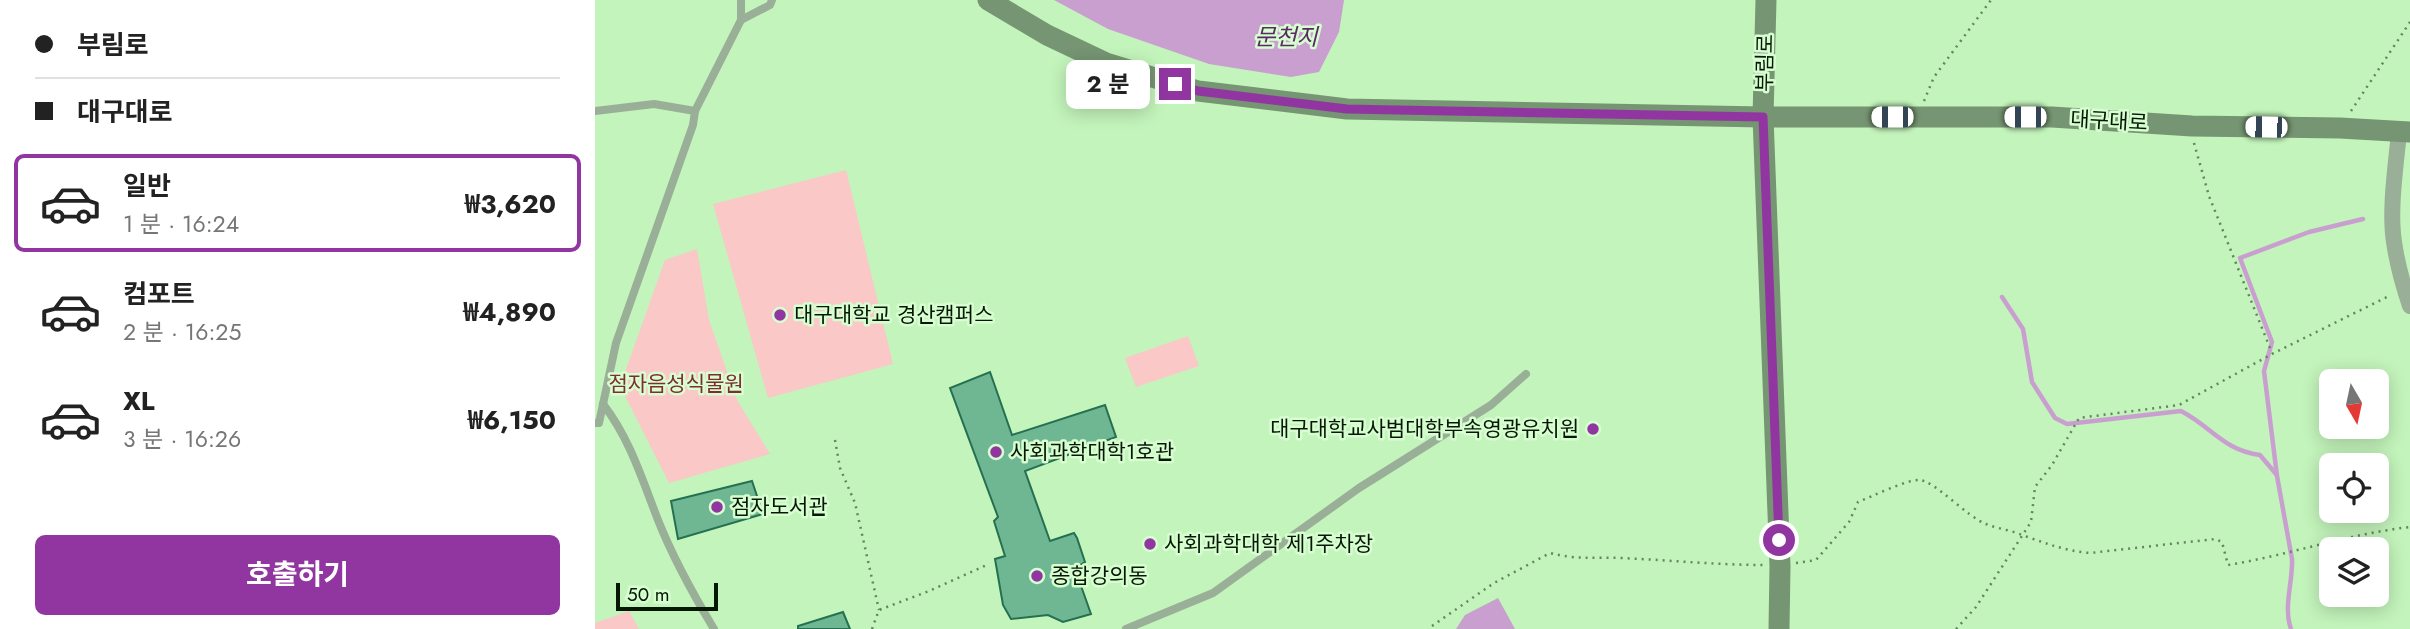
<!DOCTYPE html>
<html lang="ko">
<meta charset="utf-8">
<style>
:root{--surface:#fff;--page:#f6f6f6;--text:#222;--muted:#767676;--line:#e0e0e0;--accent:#9136a1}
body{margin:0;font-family:Jost,"Noto Sans KR",sans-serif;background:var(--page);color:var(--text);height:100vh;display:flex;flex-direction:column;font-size:26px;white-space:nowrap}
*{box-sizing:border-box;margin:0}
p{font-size:23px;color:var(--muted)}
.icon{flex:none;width:38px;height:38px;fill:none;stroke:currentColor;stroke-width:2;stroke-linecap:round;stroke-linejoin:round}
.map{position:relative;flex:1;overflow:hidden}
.panel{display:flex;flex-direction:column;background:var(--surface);width:595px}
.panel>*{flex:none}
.banner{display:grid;align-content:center;height:154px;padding:0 35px;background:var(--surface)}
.needle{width:46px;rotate:171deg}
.tools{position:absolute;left:1724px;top:369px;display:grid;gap:14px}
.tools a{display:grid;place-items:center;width:70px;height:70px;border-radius:10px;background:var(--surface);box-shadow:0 4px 18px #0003;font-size:35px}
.scale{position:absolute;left:21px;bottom:18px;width:102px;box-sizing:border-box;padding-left:7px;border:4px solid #061704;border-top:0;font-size:19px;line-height:24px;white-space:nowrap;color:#061704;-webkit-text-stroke:5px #d7fed1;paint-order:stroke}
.end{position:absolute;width:32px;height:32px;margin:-16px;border:9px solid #9136a1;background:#fff;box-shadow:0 0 0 4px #fff}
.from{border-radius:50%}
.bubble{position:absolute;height:49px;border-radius:10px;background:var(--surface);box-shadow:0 4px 18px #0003;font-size:23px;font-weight:700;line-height:49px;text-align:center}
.car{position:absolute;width:21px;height:42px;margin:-21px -10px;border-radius:9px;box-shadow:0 0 5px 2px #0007;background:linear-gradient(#fff 24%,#345 0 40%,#fff 0 76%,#345 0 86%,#fff 0)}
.banner b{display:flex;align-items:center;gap:24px;height:66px;font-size:26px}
.banner b+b{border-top:2px solid var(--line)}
.banner i{width:18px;height:18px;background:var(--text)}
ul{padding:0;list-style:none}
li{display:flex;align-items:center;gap:21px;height:98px;margin:0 14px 10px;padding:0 21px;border:4px solid transparent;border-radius:10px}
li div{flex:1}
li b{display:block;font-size:26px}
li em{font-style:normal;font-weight:700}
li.current{border-color:var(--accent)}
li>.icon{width:63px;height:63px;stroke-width:1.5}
.cta{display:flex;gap:14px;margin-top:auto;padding:14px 35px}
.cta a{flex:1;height:80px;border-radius:10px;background:var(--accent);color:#fff;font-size:28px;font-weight:700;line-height:80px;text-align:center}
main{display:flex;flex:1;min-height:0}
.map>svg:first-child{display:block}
</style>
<main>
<section class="panel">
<div class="banner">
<b><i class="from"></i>부림로</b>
<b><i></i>대구대로</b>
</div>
<ul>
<li class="current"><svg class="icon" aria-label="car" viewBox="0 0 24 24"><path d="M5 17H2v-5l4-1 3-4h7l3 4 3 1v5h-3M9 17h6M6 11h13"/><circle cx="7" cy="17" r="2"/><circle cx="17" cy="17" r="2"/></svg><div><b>일반</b><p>1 분 · 16:24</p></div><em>₩3,620</em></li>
<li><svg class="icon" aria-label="car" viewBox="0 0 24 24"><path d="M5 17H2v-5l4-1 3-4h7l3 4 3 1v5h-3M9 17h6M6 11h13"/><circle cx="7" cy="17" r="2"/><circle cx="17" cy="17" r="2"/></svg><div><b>컴포트</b><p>2 분 · 16:25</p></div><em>₩4,890</em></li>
<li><svg class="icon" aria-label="car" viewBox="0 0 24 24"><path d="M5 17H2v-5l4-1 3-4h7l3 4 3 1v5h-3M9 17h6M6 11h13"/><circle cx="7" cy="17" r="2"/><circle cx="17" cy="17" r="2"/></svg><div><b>XL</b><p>3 분 · 16:26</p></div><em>₩6,150</em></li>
</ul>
<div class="cta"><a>호출하기</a></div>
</section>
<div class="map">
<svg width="1815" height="629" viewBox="0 0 1815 629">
<rect width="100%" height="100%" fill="#c3f4bb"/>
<g fill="#fac8c6">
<path d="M251,170L298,364L173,398L118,204Z"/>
<path d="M102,249L114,320L142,400L175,454L74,483L25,386L70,260Z"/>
<path d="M593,336L604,366L541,387L530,358Z"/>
<path d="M34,611L44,629H0V623Z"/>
</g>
<g fill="#c99fd0">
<path d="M459,0H749L744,32L724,72L696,77L614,64L513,29Z"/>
<path d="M903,598L920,629H861L870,615Z"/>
</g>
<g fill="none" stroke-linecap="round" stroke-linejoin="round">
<g stroke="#c99fd0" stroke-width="4.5">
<path d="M1407,297L1428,329L1437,382L1460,418L1472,424L1586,411C1617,427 1628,450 1665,455L1681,474"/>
<path d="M1696,629C1688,607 1698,582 1697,559L1682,476L1669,371L1677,342L1645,258L1714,232L1768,219"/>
</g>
</g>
<g fill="#6fb793" stroke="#257050" stroke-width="2">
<path d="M395,372L417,435L510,405L521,437L430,471L455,541L479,533L482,538L490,562L480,569L496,614L468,622L453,615L416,619L408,605L400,559L410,556L399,521L403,517L355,388Z"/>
<path d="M157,481L168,514L83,539L76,501Z"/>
<path d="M248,612L255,629H203V626Z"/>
</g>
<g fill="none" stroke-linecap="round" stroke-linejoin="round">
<g stroke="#64855f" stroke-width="2.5" stroke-dasharray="2 5" stroke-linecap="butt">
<path d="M1329,101L1339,77L1396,0"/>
<path d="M1756,111L1815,22"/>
<path d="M1599,143L1614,196L1677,353"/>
<path d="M240,440L245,468L260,503L284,610"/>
<path d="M1201,563L1221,560L1254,522L1263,502C1276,497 1313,479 1324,480C1339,480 1372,517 1391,524C1403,529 1416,530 1427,535C1450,543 1470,551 1495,553L1620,539L1627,542L1633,565C1694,555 1753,534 1815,527"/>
<path d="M837,626L899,583L955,553C982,560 998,557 1026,558C1074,560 1121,565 1169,565"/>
<path d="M277,629L284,610L334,591L394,564"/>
<path d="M1361,629L1381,607L1436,522L1440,487L1457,465L1484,418L1584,405L1677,354L1796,295"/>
</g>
<g stroke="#9aaf97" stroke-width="8">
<path d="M146,0V20L175,5L177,0"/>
<path d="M0,111L59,104L100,111"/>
<path d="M8,404C35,439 47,479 63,520C78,558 98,594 119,629"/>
<path d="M0,423H4L21,343L98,125L100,111L146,20"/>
<path d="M531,629L618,593L764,488L896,405L931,374"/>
</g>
<path stroke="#9aaf97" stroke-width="16" d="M1804,132C1801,165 1794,210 1799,242C1802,263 1808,285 1815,306"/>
<g stroke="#769572" stroke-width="21">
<path d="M393,0L452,35L511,63L603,91L752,109L1168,117H1457L1597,126L1745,128L1815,132"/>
<path d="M1171,0L1168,117L1185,566L1184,629"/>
</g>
</g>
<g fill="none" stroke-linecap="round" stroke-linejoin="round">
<path stroke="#9136a1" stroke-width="9" d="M580,84L603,91L752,109L1168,117L1184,540"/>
</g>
<g fill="#9136a1" stroke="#d7fed1" stroke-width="2.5">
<circle cx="185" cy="315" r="7"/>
<circle cx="998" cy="429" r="7"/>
<circle cx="401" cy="452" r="7"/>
<circle cx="122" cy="507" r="7"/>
<circle cx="555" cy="544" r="7"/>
<circle cx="442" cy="576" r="7"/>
</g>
<g text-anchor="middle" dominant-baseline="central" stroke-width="5" stroke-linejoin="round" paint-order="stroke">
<g font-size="21" fill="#061704" stroke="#d7fed1">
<text transform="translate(1170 63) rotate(-89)">부림로</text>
<text transform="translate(1514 121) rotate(3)">대구대로</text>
</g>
<g font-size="21" fill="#061704" stroke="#d7fed1" text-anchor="start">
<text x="199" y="315">대구대학교 경산캠퍼스</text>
<text x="984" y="429" text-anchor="end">대구대학교사범대학부속영광유치원</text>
<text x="415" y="452">사회과학대학1호관</text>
<text x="136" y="507">점자도서관</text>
<text x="569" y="544">사회과학대학 제1주차장</text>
<text x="456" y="576">종합강의동</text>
</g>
<g font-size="21" fill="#7f2d30" stroke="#d7fed1">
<text x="81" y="384">점자음성식물원</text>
</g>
<g font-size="23" font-style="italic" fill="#5c2965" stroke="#d7fed1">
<text x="691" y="37">문천지</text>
</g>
</g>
</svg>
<div class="tools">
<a><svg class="needle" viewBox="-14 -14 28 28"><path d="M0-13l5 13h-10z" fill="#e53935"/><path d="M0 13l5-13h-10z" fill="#767676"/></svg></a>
<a><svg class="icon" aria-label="locate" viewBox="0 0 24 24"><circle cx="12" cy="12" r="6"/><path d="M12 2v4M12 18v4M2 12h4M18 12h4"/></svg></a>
<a><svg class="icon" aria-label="layers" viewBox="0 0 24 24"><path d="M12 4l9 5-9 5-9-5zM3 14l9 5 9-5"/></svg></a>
</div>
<div class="scale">50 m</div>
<i class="end from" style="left:1184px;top:540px"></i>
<i class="end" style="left:580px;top:84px"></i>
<div class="bubble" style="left:471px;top:60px;width:84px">2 분</div>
<i class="car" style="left:1297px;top:117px;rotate:270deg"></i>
<i class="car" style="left:1430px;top:117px;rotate:270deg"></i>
<i class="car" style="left:1671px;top:127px;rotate:271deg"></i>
</div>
</main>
